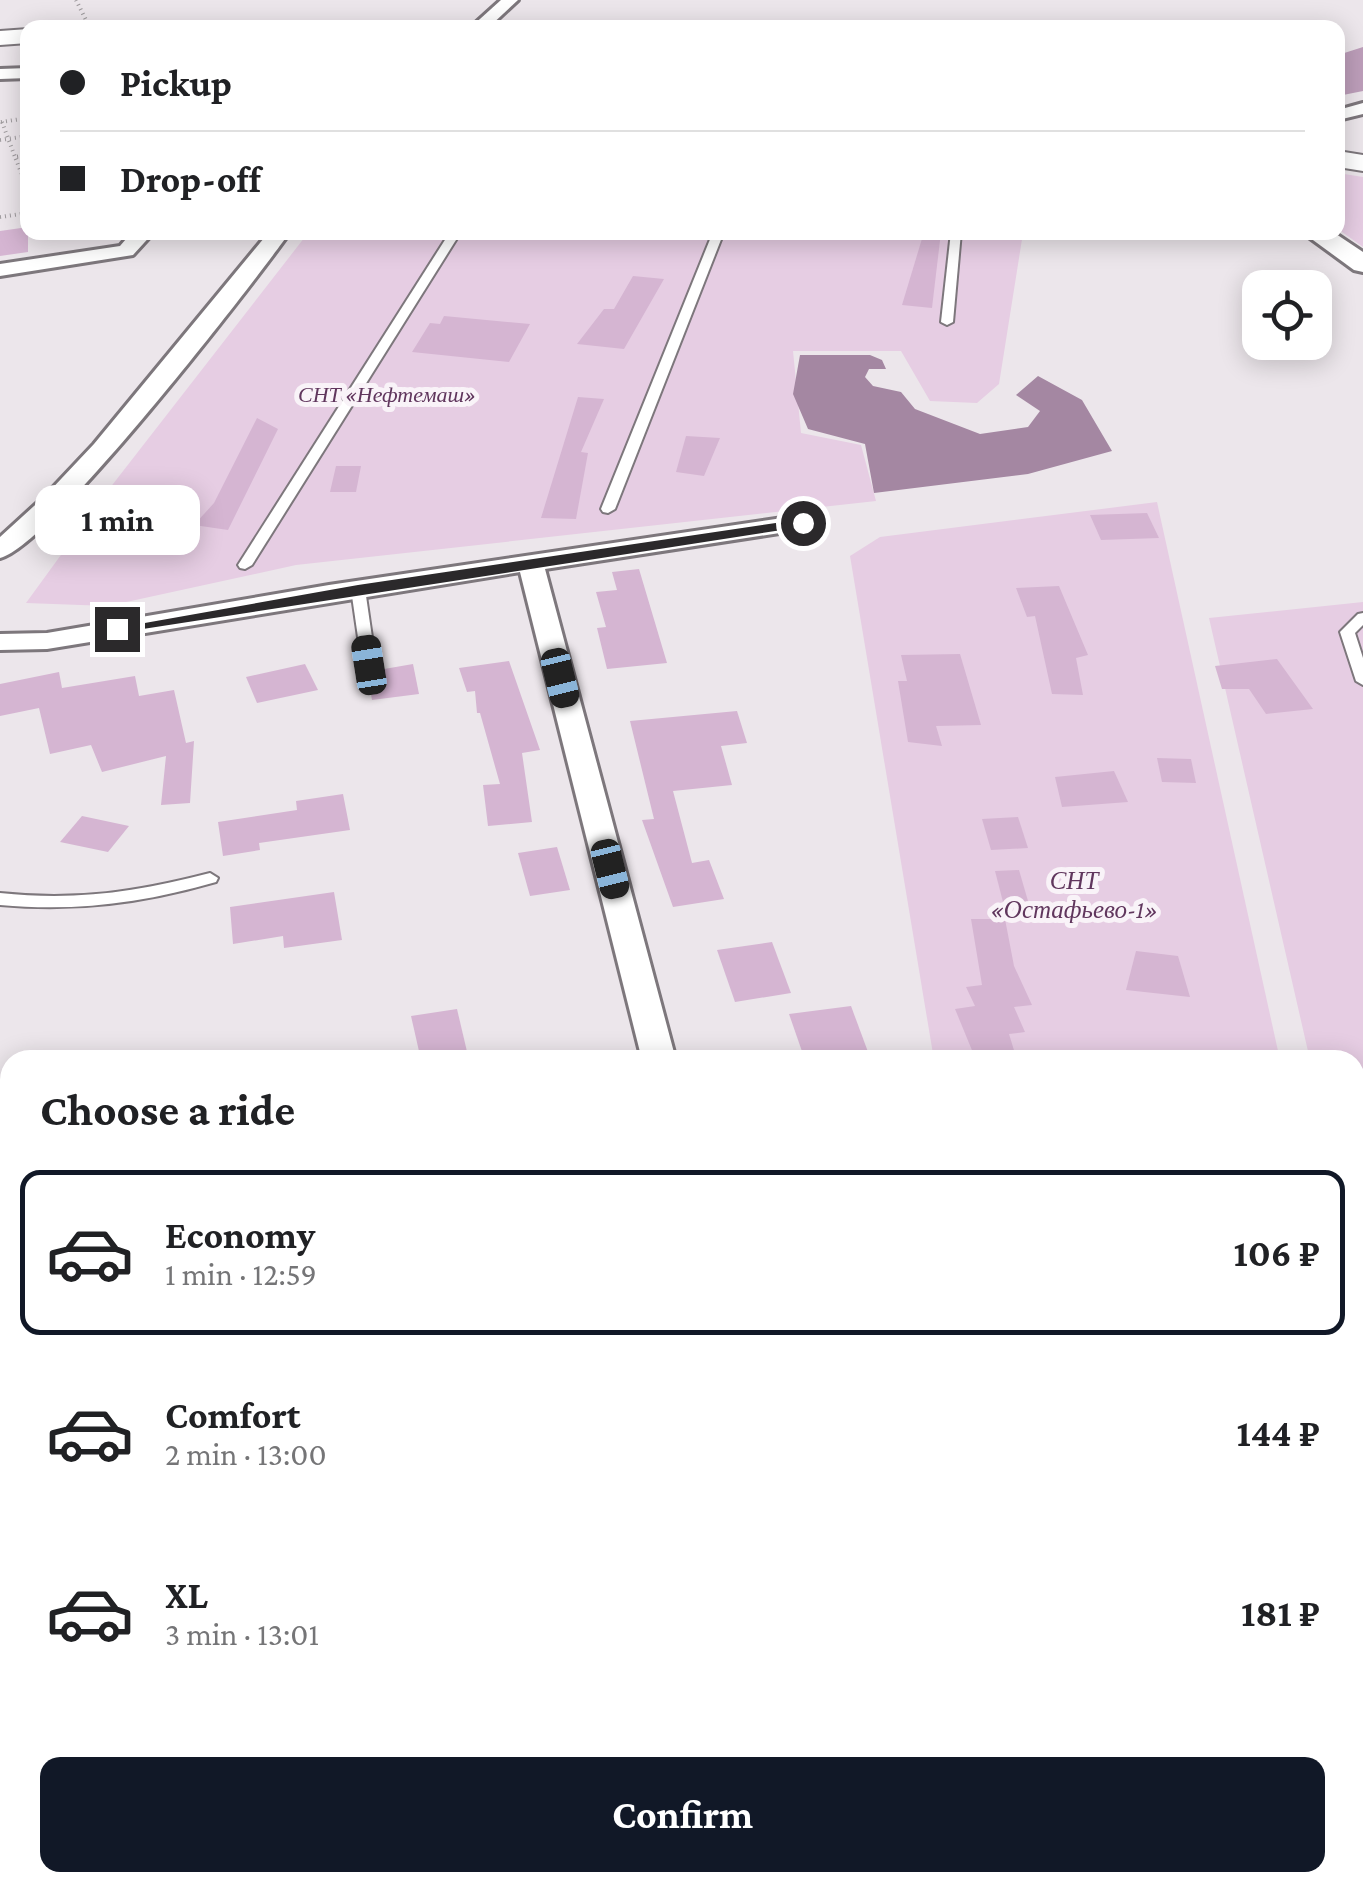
<!DOCTYPE html>
<meta charset="utf-8">
<style>
:root{--surface:#fff;--page:#f2f2f2;--text:#202124;--muted:#757577;--line:#e0e0e0;--accent:#111827}
body{margin:0;font-family:"Crimson Pro",serif;background:var(--page);color:var(--text);height:100vh;display:flex;flex-direction:column;font-size:38px;white-space:nowrap}
*{box-sizing:border-box;margin:0}
p{font-size:32px;color:var(--muted)}
.icon{flex:none;width:55px;height:55px;fill:none;stroke:currentColor;stroke-width:2;stroke-linecap:round;stroke-linejoin:round}
.map{position:relative;flex:1;overflow:hidden}
.drawer{position:absolute;left:0px;top:1050px;width:1365px;height:842px;display:flex;flex-direction:column;background:var(--surface);border-radius:30px 30px 0 0;box-shadow:0 5px 25px #0003}
.drawer>*{flex:none}
.hud{position:absolute;left:20px;top:20px;width:1325px;height:220px;border-radius:20px;box-shadow:0 5px 25px #0003;display:grid;align-content:center;height:220px;padding:0 40px;background:var(--surface)}
.tools{position:absolute;left:1242px;top:270px;display:grid;gap:20px}
.tools a{display:grid;place-items:center;width:90px;height:90px;border-radius:20px;background:var(--surface);box-shadow:0 5px 25px #0003;font-size:50px}
.end{position:absolute;width:45px;height:45px;margin:-22px;border:12px solid #2b292b;background:#fff;box-shadow:0 0 0 5px #fff}
.from{border-radius:50%}
.bubble{position:absolute;height:70px;border-radius:20px;background:var(--surface);box-shadow:0 5px 25px #0003;font-size:32px;font-weight:700;line-height:70px;text-align:center}
.car{position:absolute;width:30px;height:60px;margin:-30px -15px;border-radius:12px;box-shadow:0 0 8px 2px #0007;background:linear-gradient(#222 24%,#8ab4d8 0 40%,#222 0 76%,#8ab4d8 0 86%,#222 0)}
.hud b{display:flex;align-items:center;gap:35px;height:95px;font-size:38px}
.hud b+b{border-top:2px solid var(--line)}
.hud i{width:25px;height:25px;background:var(--text)}
ul{padding:0;list-style:none}
li{display:flex;align-items:center;gap:30px;height:165px;margin:0 20px 15px;padding:0 20px;border:5px solid transparent;border-radius:20px}
li div{flex:1}
li b{display:block;font-size:38px}
li em{font-style:normal;font-weight:700}
li.active{border-color:var(--accent)}
li>.icon{width:90px;height:90px;stroke-width:1.5}
h2{padding:0 40px;font-size:45px;line-height:120px}
.action{display:flex;gap:20px;margin-top:auto;padding:20px 40px}
.action a{flex:1;height:115px;border-radius:20px;background:var(--accent);color:#fff;font-size:40px;font-weight:700;line-height:115px;text-align:center}
.map>svg:first-child{display:block}
</style>
<div class="map">
<svg width="1363" height="1891" viewBox="0 0 1363 1891">
<rect width="100%" height="100%" fill="#ece6eb"/>
<g fill="#e6cde3">
<path d="M1338,173L1363,177V247L1338,229Z"/>
<path d="M308,233H1023L999,384L977,403L930,401L901,351H793L801,433L861,445L876,501L296,565L108,606L26,603L106,493Z"/>
<path d="M1157,502L1280,1060H934L850,556L880,537Z"/>
<path d="M1363,602V1217L1355,1201V1060H1310L1209,618Z"/>
</g>
<path fill="#bd9eba" d="M1363,47V91L1338,96V55Z"/>
<g fill="#a487a2">
<path d="M800,355H870L882,360L886,369H869L865,377L873,386L901,392L915,409L980,434L1028,427L1040,411L1016,395L1038,376L1082,400L1112,451L1028,474L874,493L865,444L808,429L793,394Z"/>
<path d="M875,1882H1111V1883L1106,1891H867Z"/>
</g>
<g fill="#d5b5d2">
<path d="M28,227V252L0,256V231Z"/>
<path d="M924,232H941L932,308L902,305Z"/>
<path d="M633,276L664,279L624,349L577,344L604,309H614Z"/>
<path d="M444,316L530,324L509,362L412,352L430,323L440,324Z"/>
<path d="M578,397L604,399L581,452L588,453L576,519L541,518Z"/>
<path d="M257,418L278,429L228,530L194,525L214,503Z"/>
<path d="M686,436L720,438L704,476L676,472Z"/>
<path d="M336,466H361L356,492H330Z"/>
<path d="M1147,513L1159,538L1101,540L1090,515Z"/>
<path d="M639,569L667,663L607,669L597,628L606,627L596,592L617,590L612,572Z"/>
<path d="M1059,586L1088,655L1076,658L1083,695L1052,694L1035,616L1027,617L1016,588Z"/>
<path d="M960,654L981,725L936,726L942,746L908,742L898,681H907L901,655Z"/>
<path d="M1277,659L1313,709L1266,714L1249,689H1222L1215,666Z"/>
<path d="M509,661L540,750L522,753L532,822L488,826L483,785L500,784L480,713H477L475,691L467,692L459,668Z"/>
<path d="M305,664L318,690L257,703L246,677Z"/>
<path d="M413,664L419,694L372,700L367,672Z"/>
<path d="M59,672L62,688L135,676L139,696L174,690L186,743L194,741L190,803L161,805L166,756L102,772L91,745L50,754L39,708L0,716V684Z"/>
<path d="M737,711L747,743L721,746L732,785L673,791L692,863L709,860L724,899L673,907L642,820L654,819L630,721Z"/>
<path d="M1157,758L1191,759L1196,783L1162,782Z"/>
<path d="M1114,771L1128,802L1062,807L1055,777Z"/>
<path d="M343,794L350,830L259,843L260,850L223,856L218,822L297,810L296,801Z"/>
<path d="M82,816L129,826L108,852L60,842Z"/>
<path d="M1018,817L1028,848L991,850L982,819Z"/>
<path d="M557,847L570,890L530,896L518,853Z"/>
<path d="M1019,870L1028,901L1003,902L995,871Z"/>
<path d="M334,892L342,940L284,948L283,936L233,944L230,907Z"/>
<path d="M971,919H1005L1014,966L1032,1005L1014,1007L1025,1032L1009,1034L1017,1060H976L955,1009L975,1006L966,987L982,985Z"/>
<path d="M772,942L791,993L735,1002L717,950Z"/>
<path d="M1136,951L1178,956L1190,997L1126,990Z"/>
<path d="M851,1006L871,1060H805L789,1014Z"/>
<path d="M457,1009L469,1060H421L411,1016Z"/>
</g>
<g fill="none" stroke-linecap="round" stroke-linejoin="round">
<g stroke="#7d777c" stroke-width="4">
<g id="service">
<path d="M450,232H461L252,565L245,569L240,568L238,565Z"/>
<path d="M713,232H724L615,509L608,513L603,512L601,509Z"/>
<path d="M951,232H961L953,322L947,325L941,322Z"/>
<path d="M358,585L365,589L376,665L369,669L362,665L351,589Z"/>
<path d="M1363,613V625L1355,633L1363,658V685L1356,681L1340,632L1358,614Z"/>
<path d="M210,873L218,878L216,882C143,903 76,912 0,905V893C76,901 137,892 210,873Z"/>
</g>
</g>
<g stroke="#7d777c" stroke-width="6">
<g id="minor">
<path d="M501,0H518L488,28H470Z"/>
<path d="M28,68V78L0,79V69Z"/>
<path d="M1363,103V114L1338,120V110Z"/>
<path d="M132,232H154L133,255L0,276V264L120,246Z"/>
<path d="M269,232H290C250,288 51,545 0,558V537L45,496L94,444Z"/>
<path d="M803,515L812,518L816,523L812,528L545,569L676,1060H642L520,572L47,649L0,650V634L47,633L329,585Z"/>
</g>
</g>
<g stroke="#7d777c" stroke-width="6">
<path id="tertiary" d="M1302,232H1333L1363,252V272L1354,270Z"/>
</g>
<g stroke="#7d777c" stroke-width="4">
<g id="secondary">
<path d="M28,29V43L0,45V31Z"/>
<path d="M1338,151L1363,155V171L1338,167Z"/>
</g>
</g>
<g stroke="#9e9a9d" stroke-width="4" stroke-dasharray="1 4" stroke-linecap="butt">
<path d="M76,0L90,28"/>
<path d="M93,28L200,24L293,28"/>
<path d="M1,122L28,118"/>
<path d="M2,122L15,157"/>
<path d="M0,140L28,136"/>
<path d="M28,155L15,157L28,190"/>
<path d="M0,217L28,213"/>
</g>
<path stroke="#9e9a9d" stroke-width="9" stroke-dasharray="4 10" stroke-linecap="butt" d="M96,1891L104,1882"/>
<use href="#service" fill="#fff" fill-rule="evenodd"/>
<use href="#minor" fill="#fff" fill-rule="evenodd"/>
<use href="#tertiary" fill="#fff" fill-rule="evenodd"/>
<use href="#secondary" fill="#fff" fill-rule="evenodd"/>
</g>
<path fill="#2b292b" d="M803,519L810,523L808,526L117,633L111,629L358,585Z"/>
<g text-anchor="middle" dominant-baseline="central" stroke-width="10" stroke-linejoin="round" paint-order="stroke">
<g font-size="22" font-style="italic" fill="#60365d" stroke="#f9f3f8">
<text x="387" y="394">СНТ «Нефтемаш»</text>
</g>
<g font-size="25" font-style="italic" fill="#60365d" stroke="#f9f3f8">
<text x="1074" y="880">СНТ<tspan x="1074" dy="29">«Остафьево-1»</tspan></text>
</g>
</g>
</svg>
<div class="tools">
<a><svg class="icon" aria-label="locate" viewBox="0 0 24 24"><circle cx="12" cy="12" r="6"/><path d="M12 2v4M12 18v4M2 12h4M18 12h4"/></svg></a>
</div>
<i class="end from" style="left:803px;top:523px"></i>
<i class="end" style="left:117px;top:629px"></i>
<div class="bubble" style="left:35px;top:485px;width:165px">1 min</div>
<i class="car" style="left:369px;top:665px;rotate:351deg"></i>
<i class="car" style="left:560px;top:678px;rotate:166deg"></i>
<i class="car" style="left:610px;top:869px;rotate:166deg"></i>
<div class="hud">
<b><i class="from"></i>Pickup</b>
<b><i></i>Drop-off</b>
</div>
<section class="drawer">
<h2>Choose a ride</h2>
<ul>
<li class="active"><svg class="icon" aria-label="car" viewBox="0 0 24 24"><path d="M5 17H2v-5l4-1 3-4h7l3 4 3 1v5h-3M9 17h6M6 11h13"/><circle cx="7" cy="17" r="2"/><circle cx="17" cy="17" r="2"/></svg><div><b>Economy</b><p>1 min · 12:59</p></div><em>106 ₽</em></li>
<li><svg class="icon" aria-label="car" viewBox="0 0 24 24"><path d="M5 17H2v-5l4-1 3-4h7l3 4 3 1v5h-3M9 17h6M6 11h13"/><circle cx="7" cy="17" r="2"/><circle cx="17" cy="17" r="2"/></svg><div><b>Comfort</b><p>2 min · 13:00</p></div><em>144 ₽</em></li>
<li><svg class="icon" aria-label="car" viewBox="0 0 24 24"><path d="M5 17H2v-5l4-1 3-4h7l3 4 3 1v5h-3M9 17h6M6 11h13"/><circle cx="7" cy="17" r="2"/><circle cx="17" cy="17" r="2"/></svg><div><b>XL</b><p>3 min · 13:01</p></div><em>181 ₽</em></li>
</ul>
<div class="action"><a>Confirm</a></div>
</section>
</div>
